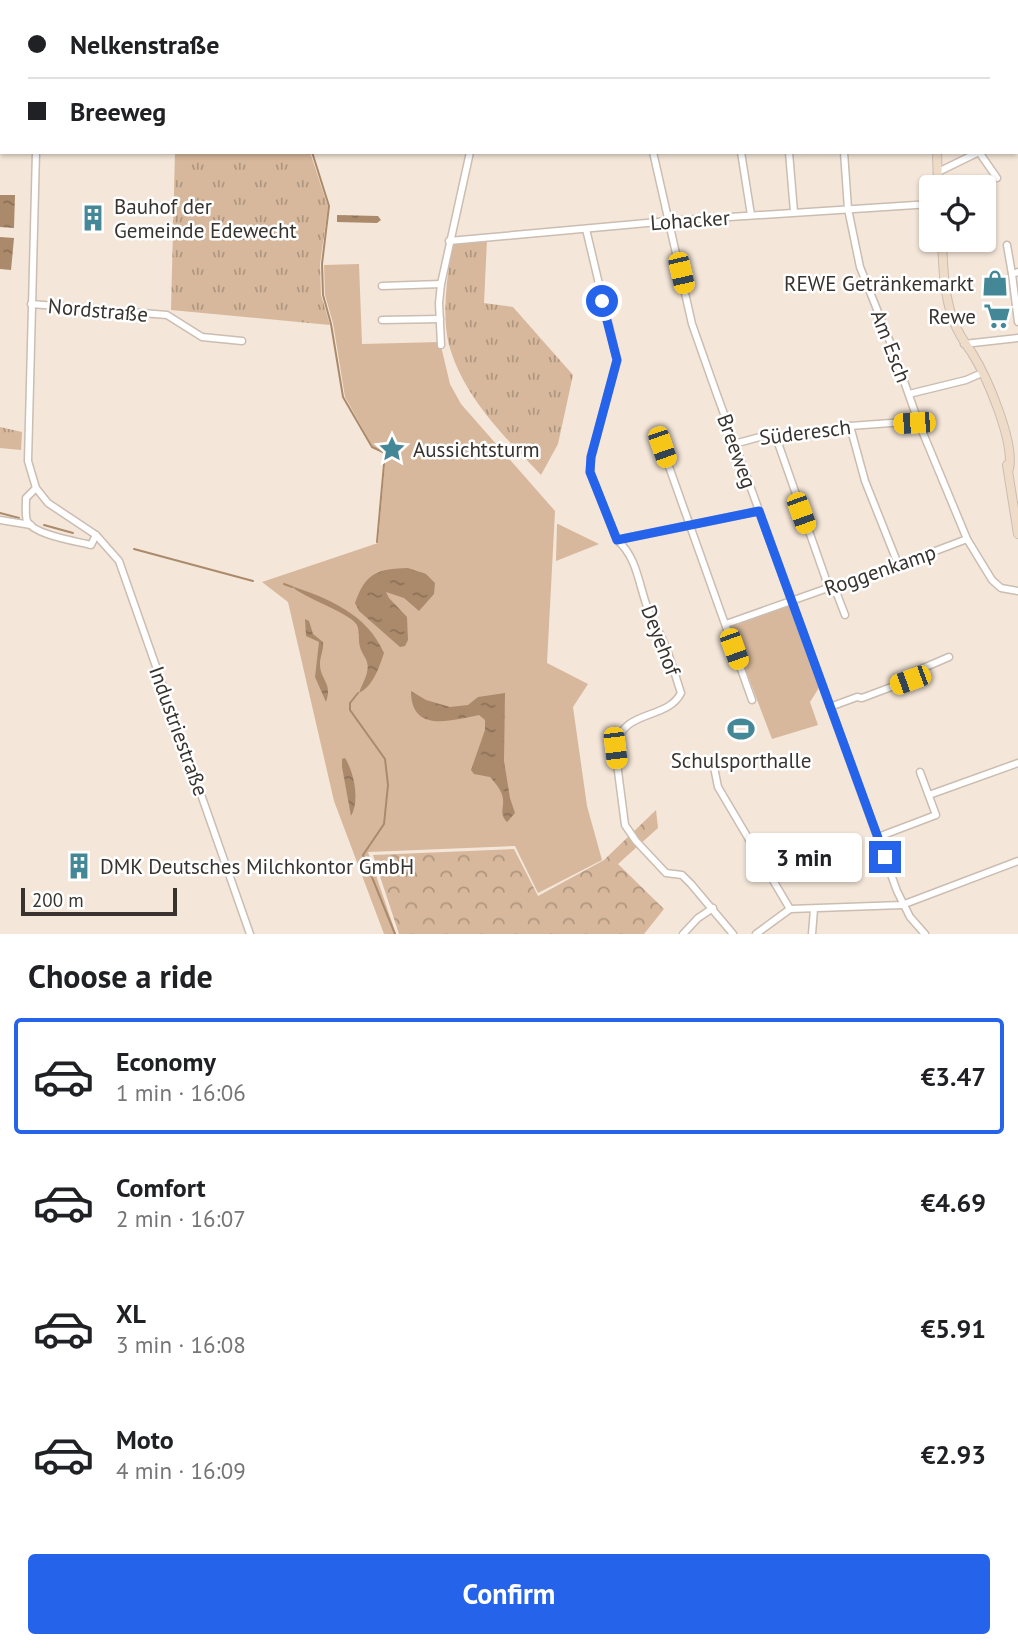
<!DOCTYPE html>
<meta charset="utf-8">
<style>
:root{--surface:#fff;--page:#f2f2f2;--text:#202124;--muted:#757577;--line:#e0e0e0;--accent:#2563eb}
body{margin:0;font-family:"PT Sans",sans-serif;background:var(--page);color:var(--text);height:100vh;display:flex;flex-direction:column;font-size:26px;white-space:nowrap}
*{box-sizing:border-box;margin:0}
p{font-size:23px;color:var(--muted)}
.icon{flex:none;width:38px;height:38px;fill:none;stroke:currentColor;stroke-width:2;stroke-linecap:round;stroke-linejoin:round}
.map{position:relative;height:934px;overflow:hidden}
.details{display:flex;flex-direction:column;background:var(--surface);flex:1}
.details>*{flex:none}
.guide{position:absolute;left:0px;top:0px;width:1018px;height:154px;box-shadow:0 2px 5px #0004;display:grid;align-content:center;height:154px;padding:0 28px;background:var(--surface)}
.tools{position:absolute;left:919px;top:175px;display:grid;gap:14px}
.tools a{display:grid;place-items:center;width:77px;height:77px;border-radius:7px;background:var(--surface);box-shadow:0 2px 5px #0004;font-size:35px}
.scale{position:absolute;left:21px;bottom:18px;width:156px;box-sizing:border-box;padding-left:7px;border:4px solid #38332e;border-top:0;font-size:19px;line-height:24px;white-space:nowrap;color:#38332e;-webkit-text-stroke:5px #fff;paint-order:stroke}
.end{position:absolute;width:32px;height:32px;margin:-16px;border:9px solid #2563eb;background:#fff;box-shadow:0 0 0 4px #fff}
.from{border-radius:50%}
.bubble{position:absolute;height:49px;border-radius:7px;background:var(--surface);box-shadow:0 2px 5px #0004;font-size:23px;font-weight:600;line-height:49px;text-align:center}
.car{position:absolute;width:21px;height:42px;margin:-21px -10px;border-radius:9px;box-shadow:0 0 5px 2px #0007;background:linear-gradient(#f5c518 24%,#345 0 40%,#f5c518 0 76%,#345 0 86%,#f5c518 0)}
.guide b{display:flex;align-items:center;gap:24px;height:66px;font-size:26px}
.guide b+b{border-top:2px solid var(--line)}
.guide i{width:18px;height:18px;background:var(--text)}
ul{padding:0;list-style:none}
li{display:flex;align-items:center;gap:21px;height:116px;margin:0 14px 10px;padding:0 14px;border:4px solid transparent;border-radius:7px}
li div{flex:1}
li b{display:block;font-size:26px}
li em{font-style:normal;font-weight:600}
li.active{border-color:var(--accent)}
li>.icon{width:63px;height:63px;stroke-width:1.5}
h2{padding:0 28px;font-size:32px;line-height:84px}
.primary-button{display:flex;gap:14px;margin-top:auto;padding:14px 28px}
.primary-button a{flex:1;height:80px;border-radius:7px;background:var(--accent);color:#fff;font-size:28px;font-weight:600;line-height:80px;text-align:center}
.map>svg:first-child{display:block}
</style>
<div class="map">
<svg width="1018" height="934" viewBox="0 0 1018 934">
<defs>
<pattern id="grass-tufts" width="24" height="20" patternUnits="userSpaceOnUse" patternTransform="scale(1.75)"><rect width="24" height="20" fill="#d7b89c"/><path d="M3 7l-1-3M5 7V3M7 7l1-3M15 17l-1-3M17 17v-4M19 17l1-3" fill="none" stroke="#af9680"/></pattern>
<pattern id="forest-crowns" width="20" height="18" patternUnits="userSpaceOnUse" patternTransform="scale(1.75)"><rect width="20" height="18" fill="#d7b89c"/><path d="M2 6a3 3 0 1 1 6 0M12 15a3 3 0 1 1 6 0" fill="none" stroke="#af9680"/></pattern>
<pattern id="water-ripples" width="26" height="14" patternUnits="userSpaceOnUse" patternTransform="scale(1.75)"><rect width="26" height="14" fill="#ab8a6b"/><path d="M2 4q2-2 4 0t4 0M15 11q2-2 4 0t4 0" fill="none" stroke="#8c7158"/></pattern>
</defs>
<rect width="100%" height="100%" fill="#f4e6d9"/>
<g fill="url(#grass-tufts)">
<path d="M41,0H252L253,2H41Z"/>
<path d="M175,152H310L328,207L320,264L321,295L330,325L171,310Z"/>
<path d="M487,240L484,303L513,307L573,375L558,444L541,475C505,437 464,398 449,345C441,312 448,276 452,243Z"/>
<path d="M0,427L22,432L21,450L0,448Z"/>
</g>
<path fill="url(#forest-crowns)" d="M656,810L658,828L618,864L664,909L644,934H399L373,855L514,849L538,896L604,860Z"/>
<g fill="#d7b89c">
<path d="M359,264L362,344L440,342L450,384L461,404L555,511L547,663L588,684L573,707L587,806L602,860L538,893L515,846L368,852L396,934H384L334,801L288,602L262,582L378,543L386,452L373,447L345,397L333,323L325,295L324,265Z"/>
<path d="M557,524H558L599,544L556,561Z"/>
<path d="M791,603L820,686L810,702L818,725L772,739L729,626Z"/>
</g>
<g fill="url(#water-ripples)">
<path d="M0,195H15L14,228L0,227Z"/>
<path d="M337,215L378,216L381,220L377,223L337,222Z"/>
<path d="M0,237L14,238L11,270L0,269Z"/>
<path d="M408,568L426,574L435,583L434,594L419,611L404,598L386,592L389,598L407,617L408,640L405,646L400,647L359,611L355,603C366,572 378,569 408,568Z"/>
<path d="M291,586C328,598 367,614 384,653C379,668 373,686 359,693C362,683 370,673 367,662C365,656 361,652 360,647C358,640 360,632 357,625C350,613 304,598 291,586Z"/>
<path d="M305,619L309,621L313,634L323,642C324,650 320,656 320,664C320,680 333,683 326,702L315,677L319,642L306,636Z"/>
<path d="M411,691L426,700L450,707L468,705L478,697L505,693L504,761L510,798L515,813L507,822C499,814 504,809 503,799C502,790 495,783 490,777L474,774L471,770L485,730V720L479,715C452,720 411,734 411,691Z"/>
<path d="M345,758C354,772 360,801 351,816L342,767V759Z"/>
</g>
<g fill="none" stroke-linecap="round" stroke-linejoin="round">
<g stroke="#ab8a6b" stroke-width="2">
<path d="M254,0L255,2"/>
<path d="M312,152L329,206L322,264L323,295L331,324L343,397L372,447L385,453L377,542"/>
<path d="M0,513L19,518"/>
<path d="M44,525L73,533"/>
<path d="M134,549L253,581"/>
<path d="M284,584L292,587"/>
<path d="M358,693L350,703V710L385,759L388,785L384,824L363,855L395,934"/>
</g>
<g stroke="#cbbdb1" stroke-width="9">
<g id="street">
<path d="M620,0L621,2"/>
<path d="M750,0L753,2"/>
<path d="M519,2L520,0"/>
<path d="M863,2V0"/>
<path d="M1017,17H1018"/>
<path d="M1017,134H1018"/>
<path d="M36,152L28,461L36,488L48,503L96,535L119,561L250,934"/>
<path d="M653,152L692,324L716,392L897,891L910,917L925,934"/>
<path d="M741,152L751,215"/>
<path d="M789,152L794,212"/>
<path d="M844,152L848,209L860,267L892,347L918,421L967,539L992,580L1001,588L1018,591"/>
<path d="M979,152L997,178"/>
<path d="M938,172L979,152"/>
<path d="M586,229L617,360L591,457L590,472L617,540C641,560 639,597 654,623C667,644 673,669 681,693C667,721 622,708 615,748L625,825L636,841L666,873L682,875L691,884L733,934"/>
<path d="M449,241L669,221L931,204"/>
<path d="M1007,245L1012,274"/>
<path d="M1018,272L1012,274L1018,322"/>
<path d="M382,286L441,284"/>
<path d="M31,304L167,315L202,337L242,341"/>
<path d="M382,320L440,319"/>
<path d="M964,344L1018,338"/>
<path d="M441,345L439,303L441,284L470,152"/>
<path d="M909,394L966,380L982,373"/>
<path d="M850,426L865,481L898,564"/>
<path d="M777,440L830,591L837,594L845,615"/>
<path d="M734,444L775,433L777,440L850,426L918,421"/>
<path d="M662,447L752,700"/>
<path d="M36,488L26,498C26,505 25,515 27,521C34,535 76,541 91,545L96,535"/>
<path d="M0,520L31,525"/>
<path d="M617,540L759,511"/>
<path d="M726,624L825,589L830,591L967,539"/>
<path d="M830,707L857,697L862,698L910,680L914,672L949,657"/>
<path d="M713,762L718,787L790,909"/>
<path d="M929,795L1018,763"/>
<path d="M878,837L936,815L920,772"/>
<path d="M683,934L698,918L713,908"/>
<path d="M756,934L790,909L902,905L1018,861"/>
<path d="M812,934L814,909"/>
</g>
</g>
<g stroke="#cbbdb1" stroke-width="10">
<g id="secondary">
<path d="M914,0L915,2"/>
<path d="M339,2L342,0"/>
<path d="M0,55H2"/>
<path d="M937,152L938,187"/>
<path d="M942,240C943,267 944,294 953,320C958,333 964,342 972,353C987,377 1015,442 1009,469"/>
<path d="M1007,465L1018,534"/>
</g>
</g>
<use href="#street" stroke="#fff" stroke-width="6"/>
<use href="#secondary" stroke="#eedbc8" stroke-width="8"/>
</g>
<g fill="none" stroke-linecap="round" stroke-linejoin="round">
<path stroke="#2563eb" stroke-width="9" d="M602,301L617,360L591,457L590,472L617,540L759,511L885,857"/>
</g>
<defs>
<g id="building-bare" transform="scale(2.1)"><path d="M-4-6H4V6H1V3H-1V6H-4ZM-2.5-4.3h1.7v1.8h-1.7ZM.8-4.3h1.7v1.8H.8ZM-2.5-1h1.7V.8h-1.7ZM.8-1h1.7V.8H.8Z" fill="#448897" stroke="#fff" stroke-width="2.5" paint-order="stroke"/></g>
<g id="shop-bare" transform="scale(2.1)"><path d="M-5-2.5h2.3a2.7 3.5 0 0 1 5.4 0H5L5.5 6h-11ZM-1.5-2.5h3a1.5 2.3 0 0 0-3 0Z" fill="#448897" stroke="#fff" stroke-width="2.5" paint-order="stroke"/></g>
<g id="supermarket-bare" transform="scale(2.1)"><path d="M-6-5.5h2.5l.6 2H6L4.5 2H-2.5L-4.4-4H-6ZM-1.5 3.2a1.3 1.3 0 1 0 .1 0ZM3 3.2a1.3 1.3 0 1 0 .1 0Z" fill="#448897" stroke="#fff" stroke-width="2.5" paint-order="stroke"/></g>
<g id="sight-bare" transform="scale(2.1)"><path d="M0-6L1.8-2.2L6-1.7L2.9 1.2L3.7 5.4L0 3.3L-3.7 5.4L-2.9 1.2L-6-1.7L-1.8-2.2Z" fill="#448897" stroke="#fff" stroke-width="2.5" paint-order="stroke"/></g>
<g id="stadium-bare" transform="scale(2.1)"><path d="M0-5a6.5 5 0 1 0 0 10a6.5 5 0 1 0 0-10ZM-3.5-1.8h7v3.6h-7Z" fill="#448897" stroke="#fff" stroke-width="2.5" paint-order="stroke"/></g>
</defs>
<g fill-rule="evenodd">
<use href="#building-bare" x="93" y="218"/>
<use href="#shop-bare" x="995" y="283"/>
<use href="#supermarket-bare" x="997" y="316"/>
<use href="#sight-bare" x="392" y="449"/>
<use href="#stadium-bare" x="741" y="729"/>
<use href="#building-bare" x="79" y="866"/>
</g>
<g text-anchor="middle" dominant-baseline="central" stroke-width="5" stroke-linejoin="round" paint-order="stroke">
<g font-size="21" fill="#38332e" stroke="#fff" text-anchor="start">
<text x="114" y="206">Bauhof der<tspan x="114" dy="24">Gemeinde Edewecht</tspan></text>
<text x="974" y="283" text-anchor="end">REWE Getränkemarkt</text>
<text x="976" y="316" text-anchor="end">Rewe</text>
<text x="413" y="449">Aussichtsturm</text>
<text x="741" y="760" text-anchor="middle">Schulsporthalle</text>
<text x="100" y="866">DMK Deutsches Milchkontor GmbH</text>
</g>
<g font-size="21" fill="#38332e" stroke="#fff">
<text transform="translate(690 220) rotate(-4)">Lohacker</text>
<text transform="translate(98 310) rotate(5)">Nordstraße</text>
<text transform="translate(891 346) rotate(69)">Am Esch</text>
<text transform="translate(805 432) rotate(-7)">Süderesch</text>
<text transform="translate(737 451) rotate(70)">Breeweg</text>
<text transform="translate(880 570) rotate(-19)">Roggenkamp</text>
<text transform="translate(661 640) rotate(69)">Deyehof</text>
<text transform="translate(179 731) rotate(70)">Industriestraße</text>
</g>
</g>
</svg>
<div class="tools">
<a><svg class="icon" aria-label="locate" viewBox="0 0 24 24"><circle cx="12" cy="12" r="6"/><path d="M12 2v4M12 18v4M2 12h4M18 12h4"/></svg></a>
</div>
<div class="scale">200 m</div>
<i class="end from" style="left:602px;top:301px"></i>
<i class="end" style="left:885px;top:857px"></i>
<div class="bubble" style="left:746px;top:833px;width:116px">3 min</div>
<i class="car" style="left:681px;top:273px;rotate:167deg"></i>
<i class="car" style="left:914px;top:423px;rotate:267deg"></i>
<i class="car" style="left:662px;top:447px;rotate:161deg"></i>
<i class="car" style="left:801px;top:513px;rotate:160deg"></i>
<i class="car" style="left:734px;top:649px;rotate:160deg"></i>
<i class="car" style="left:910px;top:680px;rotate:250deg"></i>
<i class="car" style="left:615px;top:748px;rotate:173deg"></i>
<div class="guide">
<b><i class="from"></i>Nelkenstraße</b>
<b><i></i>Breeweg</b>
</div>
</div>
<section class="details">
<h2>Choose a ride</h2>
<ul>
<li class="active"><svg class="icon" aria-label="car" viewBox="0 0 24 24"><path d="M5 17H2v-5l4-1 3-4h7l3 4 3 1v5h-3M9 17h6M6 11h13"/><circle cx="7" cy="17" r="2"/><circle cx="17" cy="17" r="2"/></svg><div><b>Economy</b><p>1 min · 16:06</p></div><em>€3.47</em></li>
<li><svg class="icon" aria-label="car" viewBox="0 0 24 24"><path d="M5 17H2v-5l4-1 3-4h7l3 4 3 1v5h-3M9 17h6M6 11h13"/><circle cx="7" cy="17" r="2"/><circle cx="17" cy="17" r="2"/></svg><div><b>Comfort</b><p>2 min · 16:07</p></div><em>€4.69</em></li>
<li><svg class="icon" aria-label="car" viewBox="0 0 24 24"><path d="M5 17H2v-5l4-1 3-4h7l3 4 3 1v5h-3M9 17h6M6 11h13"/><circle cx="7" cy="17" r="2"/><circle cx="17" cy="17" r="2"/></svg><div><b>XL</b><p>3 min · 16:08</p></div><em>€5.91</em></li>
<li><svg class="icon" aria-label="car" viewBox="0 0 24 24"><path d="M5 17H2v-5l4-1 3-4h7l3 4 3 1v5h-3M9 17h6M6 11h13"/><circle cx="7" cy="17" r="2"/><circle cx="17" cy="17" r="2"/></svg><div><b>Moto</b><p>4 min · 16:09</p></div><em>€2.93</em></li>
</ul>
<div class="primary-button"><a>Confirm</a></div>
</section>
